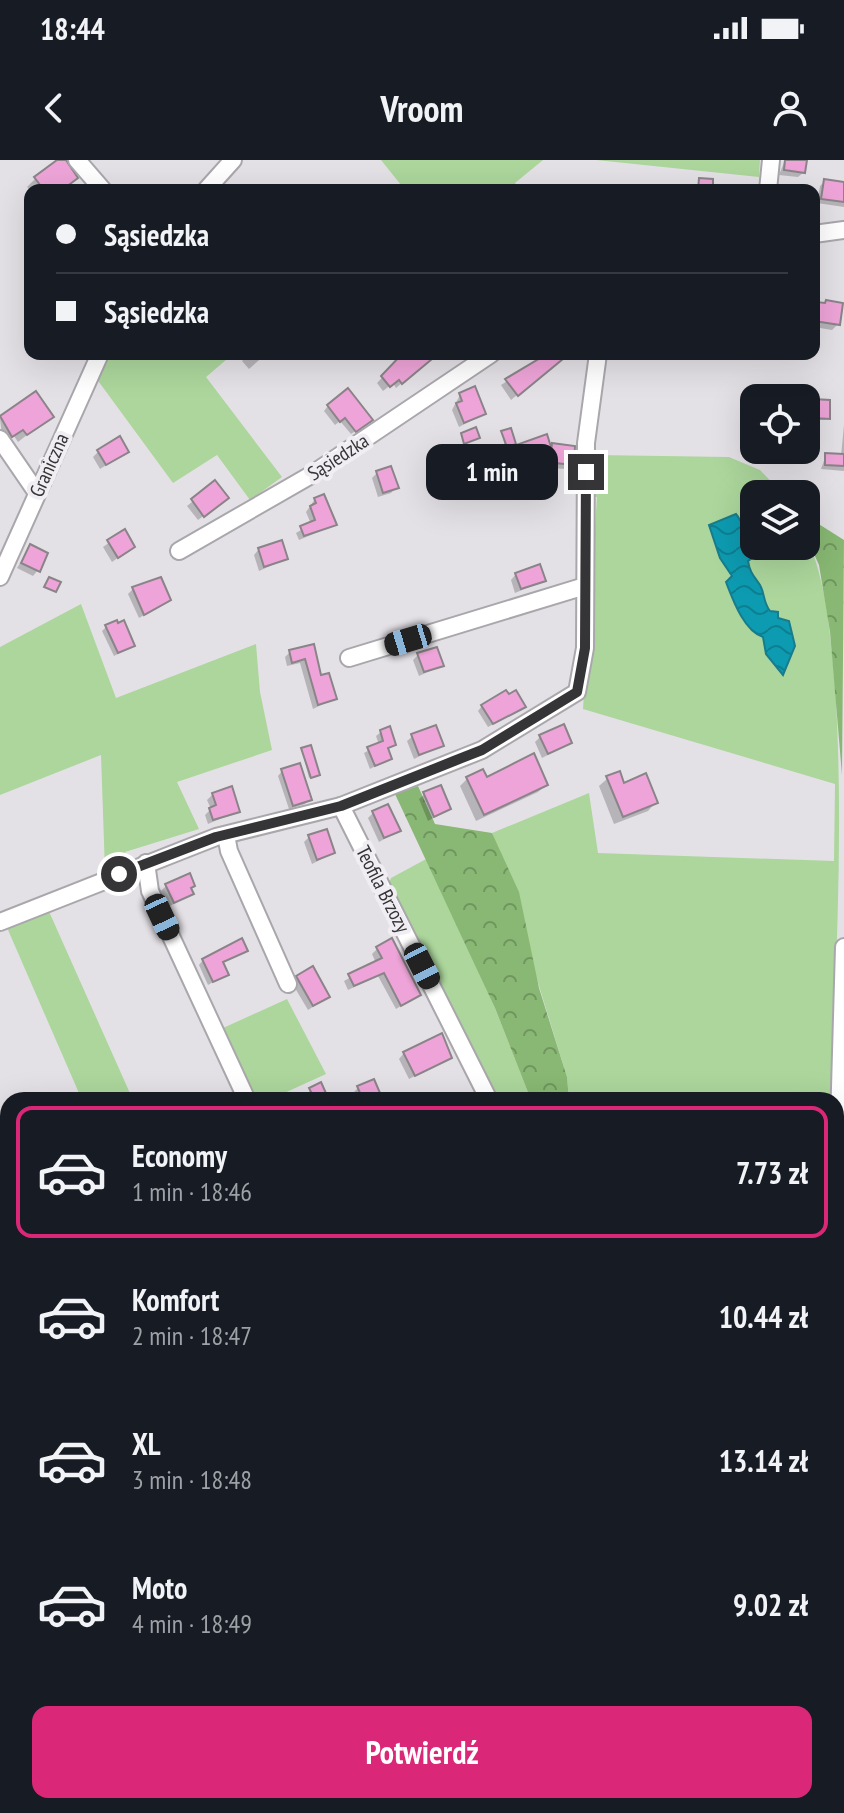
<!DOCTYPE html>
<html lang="pl">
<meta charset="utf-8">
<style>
:root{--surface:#171b24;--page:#20242c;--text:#f1f3f6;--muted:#9ea1a6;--line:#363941;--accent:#db2777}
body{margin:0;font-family:"PT Sans Narrow",sans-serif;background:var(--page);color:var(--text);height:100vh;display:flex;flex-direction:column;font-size:30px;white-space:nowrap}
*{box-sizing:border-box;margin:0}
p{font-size:26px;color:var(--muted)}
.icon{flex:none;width:44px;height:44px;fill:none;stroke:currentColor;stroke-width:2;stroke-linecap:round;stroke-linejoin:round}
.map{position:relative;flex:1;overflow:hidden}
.details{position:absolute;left:0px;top:932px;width:844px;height:722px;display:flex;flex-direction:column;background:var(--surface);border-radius:24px 24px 0 0;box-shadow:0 8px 32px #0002}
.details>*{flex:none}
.banner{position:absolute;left:24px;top:24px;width:796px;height:176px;border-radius:16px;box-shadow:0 8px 32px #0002;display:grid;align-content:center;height:176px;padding:0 32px;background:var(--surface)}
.tools{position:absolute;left:740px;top:224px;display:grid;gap:16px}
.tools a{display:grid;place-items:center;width:80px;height:80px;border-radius:16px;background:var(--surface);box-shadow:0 8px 32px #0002;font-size:40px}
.end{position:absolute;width:36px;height:36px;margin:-18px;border:10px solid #353436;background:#fff;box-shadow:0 0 0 4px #fff}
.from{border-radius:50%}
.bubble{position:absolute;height:56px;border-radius:16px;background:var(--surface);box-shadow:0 8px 32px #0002;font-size:26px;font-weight:700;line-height:56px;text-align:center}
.car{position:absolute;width:24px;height:48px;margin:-24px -12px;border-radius:10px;box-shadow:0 0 6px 2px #0007;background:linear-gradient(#222 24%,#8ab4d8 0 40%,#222 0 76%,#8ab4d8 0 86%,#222 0)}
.banner b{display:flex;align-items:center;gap:28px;height:76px;font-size:30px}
.banner b+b{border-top:2px solid var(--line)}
.banner i{width:20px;height:20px;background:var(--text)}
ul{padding:14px 0 0;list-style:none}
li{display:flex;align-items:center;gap:24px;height:132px;margin:0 16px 12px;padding:0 16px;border:4px solid transparent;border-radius:16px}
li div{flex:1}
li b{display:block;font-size:30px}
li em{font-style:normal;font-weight:700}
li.on{border-color:var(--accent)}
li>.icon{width:72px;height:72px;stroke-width:1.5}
.cta{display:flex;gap:16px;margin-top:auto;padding:16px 32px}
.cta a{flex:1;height:92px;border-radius:16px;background:var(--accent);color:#fff;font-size:32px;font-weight:700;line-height:92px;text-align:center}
.status{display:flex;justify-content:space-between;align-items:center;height:56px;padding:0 40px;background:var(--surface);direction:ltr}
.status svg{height:22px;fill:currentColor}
header{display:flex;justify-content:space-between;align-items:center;height:104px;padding:0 32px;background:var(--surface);font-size:36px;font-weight:700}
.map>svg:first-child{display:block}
</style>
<div class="status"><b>18:44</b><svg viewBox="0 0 49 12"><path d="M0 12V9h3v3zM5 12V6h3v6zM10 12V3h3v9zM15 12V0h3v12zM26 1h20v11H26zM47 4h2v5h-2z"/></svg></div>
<header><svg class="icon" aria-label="back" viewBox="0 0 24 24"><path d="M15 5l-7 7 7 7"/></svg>Vroom<svg class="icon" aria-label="person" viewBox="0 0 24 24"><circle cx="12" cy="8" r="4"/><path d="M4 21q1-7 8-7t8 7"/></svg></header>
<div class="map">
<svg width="844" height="1653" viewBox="0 0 844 1653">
<defs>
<pattern id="forest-crowns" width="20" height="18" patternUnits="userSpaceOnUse" patternTransform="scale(2)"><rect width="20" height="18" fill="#88b873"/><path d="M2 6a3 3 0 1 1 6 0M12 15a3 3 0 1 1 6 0" fill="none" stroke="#70965f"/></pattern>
<pattern id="water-waves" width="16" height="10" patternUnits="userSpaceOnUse" patternTransform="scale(2)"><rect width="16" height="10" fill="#0d9bb1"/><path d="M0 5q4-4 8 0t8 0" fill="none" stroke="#0e7f91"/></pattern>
</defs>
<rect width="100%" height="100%" fill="#e4e1e6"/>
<g fill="#acd69c">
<path d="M381,0H543L515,23L520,30H405Z"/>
<path d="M596,0H760L759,17Z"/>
<path d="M108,194H233L206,217L282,317L250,340L217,295L173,323L96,218Z"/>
<path d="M596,295L729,297L760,310L783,334H754V386H806V376C827,422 830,474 835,525C844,663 836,801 831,940H569L567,917L492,673L589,633L598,693L834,701L835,624L583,549L597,337H592Z"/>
<path d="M81,444L116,538L256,484L260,532L272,590L177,622L199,669L125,692L130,704L105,711L101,595L0,635V487Z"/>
<path d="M428,698L495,848L531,940H497L388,726L391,718Z"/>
<path d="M47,747L133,940H82L5,763Z"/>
<path d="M287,839L326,914L269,940H240L212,873Z"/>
<path d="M0,1068L8,1083V1149L0,1133Z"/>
</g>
<g fill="url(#forest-crowns)">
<path d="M806,356L844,380L842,615L830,472L819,405L806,376Z"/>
<path d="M418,626L435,664L492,673L519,732L539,828L567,917L569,940H531L495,848L395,634Z"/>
</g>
<path fill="url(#water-waves)" stroke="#197c8c" stroke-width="2" d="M736,354C741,359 752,388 754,397L748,401C750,413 754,416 760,425C765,434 763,442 770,451L778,452V458L789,461L795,486L783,515L766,494L763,477C744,471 733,440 726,422L732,416L720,398L709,365Z"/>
<g fill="#0003">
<path d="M61,0L76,18L67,26L62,30H30L27,27L36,18Z"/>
<path d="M785,0H794L804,12L798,17L779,15Z"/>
<path d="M825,21L844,24V47L817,43L820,26Z"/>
<path d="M644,25L658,26V30H639Z"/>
<path d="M818,144L838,164L832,170L820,168L814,189V148Z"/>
<path d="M249,194H266L249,209L242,201Z"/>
<path d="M405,194H436L396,228L393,223L383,231L377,223Z"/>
<path d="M544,194H567L511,240L501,225L546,196Z"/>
<path d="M36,234L51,256L18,282L14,276L3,284L0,259Z"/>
<path d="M460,235L484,254L459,267L452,250Z"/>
<path d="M814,241L827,258L825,260H811Z"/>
<path d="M328,246L366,264L351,274L340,261L335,265L324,251Z"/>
<path d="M844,265V311L821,309L826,295L841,296Z"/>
<path d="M502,273L514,283L512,285L505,288Z"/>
<path d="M546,277L550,289L553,286L572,304L566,309L551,308L552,299H546L548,287L515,301L512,292L517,286Z"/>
<path d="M98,292H127L100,309L93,297Z"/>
<path d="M377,313L396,327L391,333L378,337L372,318Z"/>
<path d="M215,323L221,343L198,360L187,346Z"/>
<path d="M315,339L335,365L299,380L296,373L311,364L306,352Z"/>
<path d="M124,372L133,387L112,402L103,387Z"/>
<path d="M31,386L38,410L33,416L17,408Z"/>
<path d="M259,389L286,399L259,411L254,395Z"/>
<path d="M516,414L543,421L515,433L511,420Z"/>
<path d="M133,429L169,440L139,458L128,434Z"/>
<path d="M106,467L133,486L114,496L102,471Z"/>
<path d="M312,486L320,518L335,538L313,549L300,503L287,506L285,497L290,492Z"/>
<path d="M418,495L441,506L419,516L413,500Z"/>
<path d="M482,546L524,547L488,567L478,551Z"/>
<path d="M381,572L394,585L387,590L390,598L370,609L364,593L379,585L376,576Z"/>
<path d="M413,576L442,585L414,599L407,581Z"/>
<path d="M540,577L570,583L542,598L535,582Z"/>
<path d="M302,590L316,616L309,618Z"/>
<path d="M282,611L309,639L305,644L289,649L278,616Z"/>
<path d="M608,618L623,625L656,642L648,651L614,664L599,626Z"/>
<path d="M467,619H486L546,625L538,632L476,661L460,626Z"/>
<path d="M213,634L238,651L208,664L205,655L211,649L207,640Z"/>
<path d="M425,634L449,649L428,661L419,639Z"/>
<path d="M373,653L398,671L379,682L368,658Z"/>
<path d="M309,677L333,693L312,704L304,682Z"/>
<path d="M166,726L189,729L191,734L168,747L161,731Z"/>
<path d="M377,789L419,835L396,849L378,816L348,830L344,821L376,803L372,794Z"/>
<path d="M246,790L222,803L227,814L208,825L199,805L203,800Z"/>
<path d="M298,817L328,837L308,850L292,823Z"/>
<path d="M404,893L449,898L409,919L399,899Z"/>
<path d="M358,928L381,940H358L354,932Z"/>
<path d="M311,930L325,940H308L305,935Z"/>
<path d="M844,1223V1250H843L842,1225Z"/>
<path d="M844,1345V1380H840Z"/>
<path d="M8,1484V1495L0,1499V1488Z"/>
<path d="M123,1646H131L133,1653H107Z"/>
<path d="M212,1646H228L230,1649L274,1646L258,1653H215Z"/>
<path d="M465,1646H495L496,1651L464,1653Z"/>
<path d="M723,1646H738V1647L733,1653H723Z"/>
</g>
<g fill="#eea4d8" stroke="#8a8488" stroke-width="2">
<path d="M57,0H66L78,18L62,30H44L34,17Z"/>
<path d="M785,0H807L805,13L784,10Z"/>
<path d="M699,18L713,19V30H698Z"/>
<path d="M824,19L844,22V42L821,39Z"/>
<path d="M826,140L843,143L840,165L814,161L817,142L825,143Z"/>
<path d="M402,194H438L402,224L399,220L390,227L381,216Z"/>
<path d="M547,194H569L518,236L505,219Z"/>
<path d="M475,226L486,254L464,263L456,243L462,241L459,233Z"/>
<path d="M348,228L373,260L356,272L345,258L340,262L327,245Z"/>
<path d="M36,231L54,257L27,275L23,270L12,277L0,256Z"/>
<path d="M813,239L830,240V259L812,258Z"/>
<path d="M476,267L480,278L464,284L461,273Z"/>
<path d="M511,268L516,284L507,287L501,271Z"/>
<path d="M547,274L551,287L520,297L516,285Z"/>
<path d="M120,276L129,292L106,305L97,290Z"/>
<path d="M552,283L575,286L574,305L555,303L556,295L551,294Z"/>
<path d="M825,293L844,294V306L825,305Z"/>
<path d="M391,306L399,328L383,333L376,311Z"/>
<path d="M215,320L229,338L204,357L191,339Z"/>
<path d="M324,334L337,365L304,376L300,366L315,360L310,346L316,343L314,338Z"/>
<path d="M125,369L135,387L118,398L107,380Z"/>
<path d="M282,380L288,399L264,407L258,388Z"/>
<path d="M30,384L48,393L40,412L21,403Z"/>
<path d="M540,404L546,421L521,429L515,413Z"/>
<path d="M49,417L61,422L56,432L44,427Z"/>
<path d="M161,417L171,440L144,455L132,427Z"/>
<path d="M117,460L118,463L124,460L135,486L118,493L105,465Z"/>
<path d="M314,484L321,515L329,513L337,539L318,545L305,499L292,503L289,490Z"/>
<path d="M437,487L444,506L424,512L417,493Z"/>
<path d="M506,530L509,534L516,530L526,547L493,564L481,545Z"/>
<path d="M564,564L572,583L548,594L539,575Z"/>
<path d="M436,565L444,586L419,595L411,574Z"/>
<path d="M390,566L396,585L388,588L392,599L375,606L367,587L383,581L380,570Z"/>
<path d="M311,585L320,615L311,618L301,588Z"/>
<path d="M534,593L548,625L484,655L466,617L483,609L487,617Z"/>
<path d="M300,603L312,640L293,646L281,609Z"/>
<path d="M620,611L624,623L646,613L658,643L623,657L606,616Z"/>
<path d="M441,625L451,649L434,657L423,632Z"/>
<path d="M232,626L240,652L213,660L209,648L216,645L212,633Z"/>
<path d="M388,644L401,671L384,678L372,651Z"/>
<path d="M327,669L335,693L317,700L308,675Z"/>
<path d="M190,713L195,726L191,728L194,734L174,743L165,724Z"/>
<path d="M242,778L248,791L223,802L229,815L213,822L202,799Z"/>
<path d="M392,778L421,835L401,846L384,813L354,826L348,814L382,798L376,787Z"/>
<path d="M313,806L330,837L313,846L296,816Z"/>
<path d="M442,873L452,898L415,916L403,892Z"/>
<path d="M374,919L383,940H363L357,926Z"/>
<path d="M321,922L329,940H315L309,928Z"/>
</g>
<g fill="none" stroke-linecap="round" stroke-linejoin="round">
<g stroke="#aaa7ac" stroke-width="20">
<g id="minor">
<path d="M77,0L103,30"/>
<path d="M206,30L233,0"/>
<path d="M768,30L771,0"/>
<path d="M814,74L844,70"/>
<path d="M0,279L37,333"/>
<path d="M179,391L311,315L491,194"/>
<path d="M0,417L100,194"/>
<path d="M349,498L585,426"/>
<path d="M341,646L489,940"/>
<path d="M226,675L229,691L288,824"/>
<path d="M146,703L150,731L247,940"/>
<path d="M0,762L216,677L341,646L482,590L577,532L585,488L586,283L598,194"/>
<path d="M836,1068L844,787"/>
<path d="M0,1267L8,1280"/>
<path d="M0,1562L8,1587"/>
<path d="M836,1565L843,1581L836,1597"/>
<path d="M28,1646L30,1653"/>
<path d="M96,1646L99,1653"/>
<path d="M164,1646L167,1653"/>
<path d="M823,1646L824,1653"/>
<path d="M369,1653L390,1646"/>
</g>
</g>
<path stroke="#a4a2a6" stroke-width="2" stroke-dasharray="8 4" stroke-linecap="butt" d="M836,1424L844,1423"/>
<use href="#minor" stroke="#fff" stroke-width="16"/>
</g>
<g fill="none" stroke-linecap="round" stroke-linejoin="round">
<path stroke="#353436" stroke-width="10" d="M119,714L216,677L341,646L454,601L482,590L577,532L585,488L586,312"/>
</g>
<g text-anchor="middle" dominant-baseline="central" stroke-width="8" stroke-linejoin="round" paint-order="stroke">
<g font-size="20" fill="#353436" stroke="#f1eef3">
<text transform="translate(338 297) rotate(-33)">Sąsiedzka</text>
<text transform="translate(49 305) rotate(-66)">Graniczna</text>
<text transform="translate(383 729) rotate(63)">Teofila Brzozy</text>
</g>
</g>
</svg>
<div class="tools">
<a><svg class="icon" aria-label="locate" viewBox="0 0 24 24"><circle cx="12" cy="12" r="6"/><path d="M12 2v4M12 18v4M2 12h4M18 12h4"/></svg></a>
<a><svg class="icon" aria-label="layers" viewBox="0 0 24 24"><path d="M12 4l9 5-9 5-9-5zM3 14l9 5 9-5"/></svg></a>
</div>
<i class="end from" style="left:119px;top:714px"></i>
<i class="end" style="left:586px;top:312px"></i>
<div class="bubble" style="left:426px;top:284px;width:132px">1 min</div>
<i class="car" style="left:408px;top:480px;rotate:253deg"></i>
<i class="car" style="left:162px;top:757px;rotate:155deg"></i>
<i class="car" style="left:422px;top:806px;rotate:153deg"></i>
<div class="banner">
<b><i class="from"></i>Sąsiedzka</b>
<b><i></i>Sąsiedzka</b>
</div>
<section class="details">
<ul>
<li class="on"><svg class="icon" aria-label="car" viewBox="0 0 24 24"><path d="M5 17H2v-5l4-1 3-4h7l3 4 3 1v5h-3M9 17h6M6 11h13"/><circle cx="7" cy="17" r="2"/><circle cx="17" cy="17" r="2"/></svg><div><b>Economy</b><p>1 min · 18:46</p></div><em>7.73 zł</em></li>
<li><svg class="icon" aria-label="car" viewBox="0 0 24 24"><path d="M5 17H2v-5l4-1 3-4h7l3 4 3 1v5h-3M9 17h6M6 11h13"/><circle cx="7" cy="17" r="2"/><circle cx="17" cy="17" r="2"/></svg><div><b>Komfort</b><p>2 min · 18:47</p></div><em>10.44 zł</em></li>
<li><svg class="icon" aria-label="car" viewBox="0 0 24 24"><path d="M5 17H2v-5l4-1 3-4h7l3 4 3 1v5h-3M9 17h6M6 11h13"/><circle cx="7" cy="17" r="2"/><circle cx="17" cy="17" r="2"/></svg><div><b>XL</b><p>3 min · 18:48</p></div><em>13.14 zł</em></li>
<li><svg class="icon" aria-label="car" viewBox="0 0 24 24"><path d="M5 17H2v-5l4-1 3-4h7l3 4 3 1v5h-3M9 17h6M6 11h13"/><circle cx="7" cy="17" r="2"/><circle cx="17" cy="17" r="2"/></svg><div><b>Moto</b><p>4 min · 18:49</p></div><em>9.02 zł</em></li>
</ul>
<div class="cta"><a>Potwierdź</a></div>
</section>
</div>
